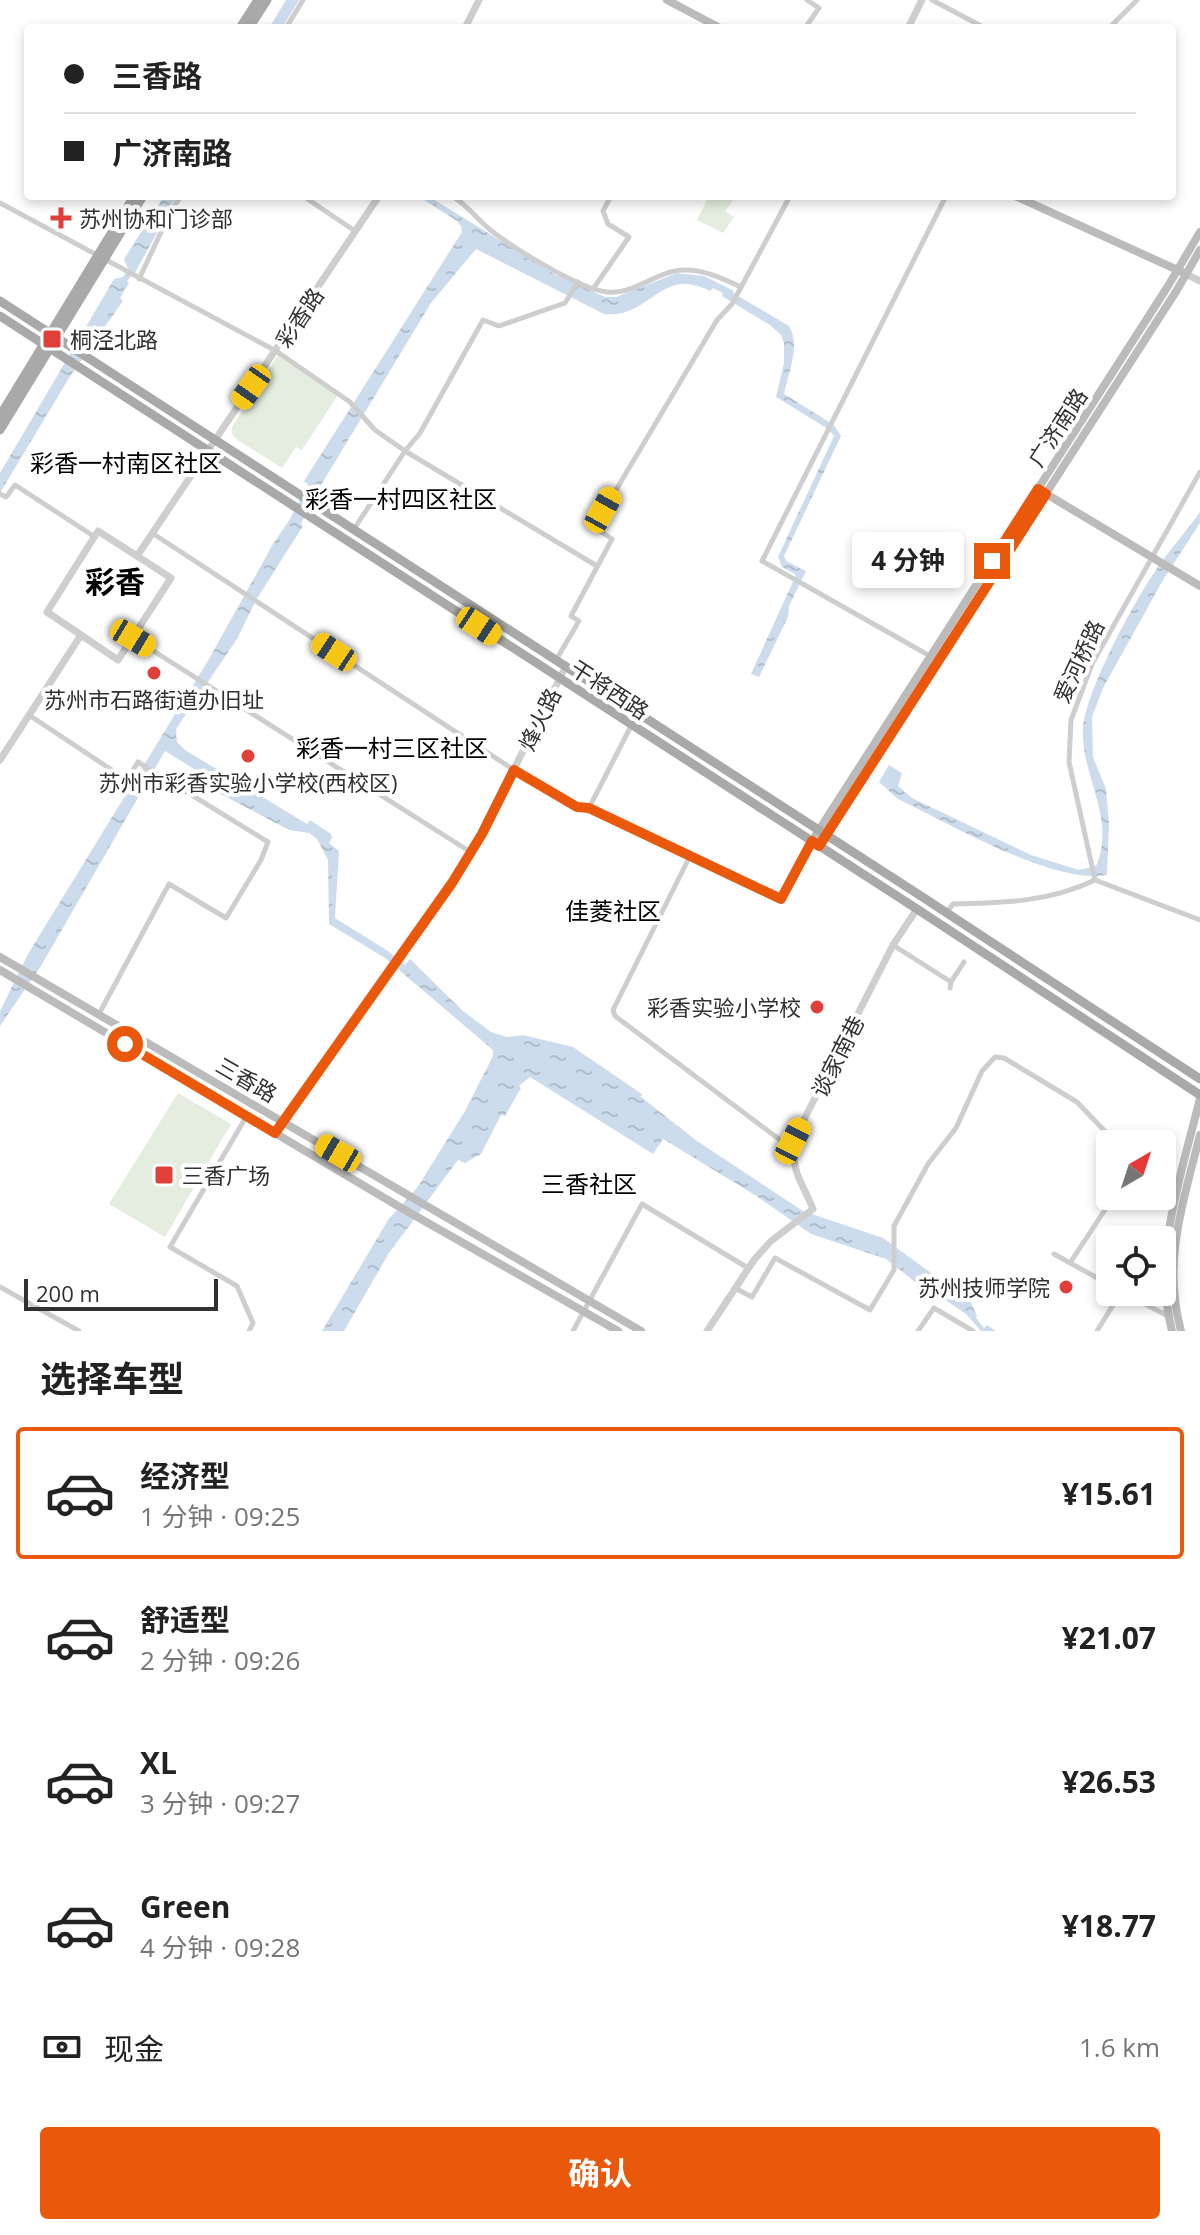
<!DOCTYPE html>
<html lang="zh">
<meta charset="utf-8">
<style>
:root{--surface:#fff;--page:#f6f6f6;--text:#222;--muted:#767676;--line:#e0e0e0;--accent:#ea580c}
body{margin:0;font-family:"Open Sans","Noto Sans SC",sans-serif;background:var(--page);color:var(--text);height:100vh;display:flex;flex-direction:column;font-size:30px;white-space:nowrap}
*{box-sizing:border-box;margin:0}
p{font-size:26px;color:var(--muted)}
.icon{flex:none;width:44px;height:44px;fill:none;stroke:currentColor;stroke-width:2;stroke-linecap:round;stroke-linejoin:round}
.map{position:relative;height:1331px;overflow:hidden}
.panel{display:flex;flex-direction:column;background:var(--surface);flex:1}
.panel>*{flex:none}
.hud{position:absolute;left:24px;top:24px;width:1152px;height:176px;border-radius:8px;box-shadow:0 4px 12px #0003;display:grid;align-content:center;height:176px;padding:0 40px;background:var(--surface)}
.needle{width:52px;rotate:39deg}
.tools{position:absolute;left:1096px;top:1130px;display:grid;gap:16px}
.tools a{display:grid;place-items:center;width:80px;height:80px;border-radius:8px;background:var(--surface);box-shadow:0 4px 12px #0003;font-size:40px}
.scale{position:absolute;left:24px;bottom:20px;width:194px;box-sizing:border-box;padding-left:8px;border:4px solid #313131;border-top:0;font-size:22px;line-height:28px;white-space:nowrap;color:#313131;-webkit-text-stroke:6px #fff;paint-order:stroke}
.end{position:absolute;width:36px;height:36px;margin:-18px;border:10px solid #ea580c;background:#fff;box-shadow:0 0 0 4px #fff}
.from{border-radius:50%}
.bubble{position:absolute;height:56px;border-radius:8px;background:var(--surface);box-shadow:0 4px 12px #0003;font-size:26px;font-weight:700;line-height:56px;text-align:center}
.car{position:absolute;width:24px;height:48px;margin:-24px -12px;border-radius:10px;box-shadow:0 0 6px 2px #0007;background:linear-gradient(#f5c518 24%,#345 0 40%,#f5c518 0 76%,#345 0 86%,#f5c518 0)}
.hud b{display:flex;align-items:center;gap:28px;height:76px;font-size:30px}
.hud b+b{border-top:2px solid var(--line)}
.hud i{width:20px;height:20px;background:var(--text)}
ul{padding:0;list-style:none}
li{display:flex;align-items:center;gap:24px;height:132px;margin:0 16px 12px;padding:0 24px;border:4px solid transparent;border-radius:8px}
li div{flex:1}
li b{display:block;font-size:30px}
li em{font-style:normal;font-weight:700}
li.active{border-color:var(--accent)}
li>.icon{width:72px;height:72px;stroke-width:1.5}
h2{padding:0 40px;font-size:36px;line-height:96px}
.pay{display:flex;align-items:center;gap:20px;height:88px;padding:0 40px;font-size:30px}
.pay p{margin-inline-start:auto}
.button{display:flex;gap:16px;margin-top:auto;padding:16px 40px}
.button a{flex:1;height:92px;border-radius:8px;background:var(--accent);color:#fff;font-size:32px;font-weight:700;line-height:92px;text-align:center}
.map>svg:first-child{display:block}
</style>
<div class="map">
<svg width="1200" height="1331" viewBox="0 0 1200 1331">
<defs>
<pattern id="water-ripples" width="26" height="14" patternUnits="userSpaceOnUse" patternTransform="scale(2)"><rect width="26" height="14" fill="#cddcec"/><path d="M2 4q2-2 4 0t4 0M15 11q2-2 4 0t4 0" fill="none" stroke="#b0bdcb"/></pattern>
</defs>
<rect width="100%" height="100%" fill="#fff"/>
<g fill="#e5ede0">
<path d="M709,196H736L725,211L734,217L723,233L697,220Z"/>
<path d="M278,355L338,395L302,450L296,447L282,468L236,439L232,434V427Z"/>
<path d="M178,1093L231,1124L165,1237L109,1204Z"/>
</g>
<g fill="url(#water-ripples)">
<path d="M286,0H299L282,28H269Z"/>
<path d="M164,196H177L136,271L127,281L129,283L120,298L123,301L69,378L0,493V473L114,279L123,277L128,269L124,259Z"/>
<path d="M418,196H428L556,275L605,297H616L677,273L704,276L734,291L733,293L789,326C801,346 788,374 784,394L834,425L841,436L784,556L786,561L806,571L789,606L788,617L759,677L751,674L796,575L782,567L778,557L834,436L828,429L776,397L784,363V343L781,335L770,325L722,296L723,293L713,288L710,291C661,265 650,319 604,314L476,249L431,303L318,490L301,524L303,526L256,600L237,639L176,729L177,742L185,750L307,824L310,820L331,834L332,838L329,843L339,851L335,918L388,951L405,965L410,959L463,1011L491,1032L507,1037L523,1035L573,1047L642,1094L641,1097L697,1141L803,1211L883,1238L971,1302L977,1316L976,1318L984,1328L987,1325L996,1331H981L967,1315L943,1298L924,1289L886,1259L811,1234L755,1195L663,1139L653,1154L530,1077L519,1086L521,1088L505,1116L501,1115L481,1154L465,1163L458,1160L389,1253L344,1331H322L388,1220L417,1188L465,1111L493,1056V1050L385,958L329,924L328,860L317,839L309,833L289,830L217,792L219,787L211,783L212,780L165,751L41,966L0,1026V1011L28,954L209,659L273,544L290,519L308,484L304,481L462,232L461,226L457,221Z"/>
<path d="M1200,512V523L1163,580L1103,688L1092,717L1093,757L1106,789L1109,824L1107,875C1054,885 948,823 898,799L879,782L889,765L902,773L898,786L912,798L1031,855L1079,870L1096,866C1117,818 1080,775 1083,728C1086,692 1131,607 1152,576C1166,554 1185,533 1200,512Z"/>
</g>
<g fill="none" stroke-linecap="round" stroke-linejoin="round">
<g stroke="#cecece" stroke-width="5">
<path d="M932,0L985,28"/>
<path d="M286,28L303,0"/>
<path d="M805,28L819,8L807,0"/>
<path d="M1109,28L1137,0"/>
<path d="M303,196L355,231"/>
<path d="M452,196C468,205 478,221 493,232C517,250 579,289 607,292C634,295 656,271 683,270C703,269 723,279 741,287"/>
<path d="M0,203L276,351L350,402L375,430L405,451L354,529"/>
<path d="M139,279L170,213L181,196"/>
<path d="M578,282L565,303L499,326L483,320L420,433L405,451L597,566"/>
<path d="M593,289L629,237L608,224L603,211L611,196"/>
<path d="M0,494L6,497L15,485L95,537"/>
<path d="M152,533L514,770L577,807L589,808"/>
<path d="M133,638L472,853"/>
<path d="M930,656L762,561L946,196"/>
<path d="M556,660L579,621L571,616L612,539L594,527L717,320L732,304L790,196"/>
<path d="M29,715L127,780L138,762L268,842L261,860L226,918L169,884L99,1014"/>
<path d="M631,726L589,808L690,856"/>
<path d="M1095,880L1069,762L1071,720L1092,664L1200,472"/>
<path d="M947,912L953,904C1002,903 1050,902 1095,880L1200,920"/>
<path d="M893,945L951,982"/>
<path d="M950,988L951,982L964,962"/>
<path d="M246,1117L170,1247L237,1286L253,1323L249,1331"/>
<path d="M792,1149L615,1016L613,1010L690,856L781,899L812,842"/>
<path d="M1162,1189L1176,1194"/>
<path d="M1054,1254L1110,1285"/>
<path d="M1070,1263L1114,1196"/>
<path d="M0,1287L79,1331"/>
<path d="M735,1288L752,1297L775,1258L870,1310L894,1270V1226L928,1164L956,1128L982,1071L995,1057L1004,1058L1077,1102L1117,1144"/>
<path d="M1122,1292L1168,1316L1171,1315"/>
<path d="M573,1331L642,1204L748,1268"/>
<path d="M918,1331L934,1308L973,1331"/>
<path d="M1097,1331L1121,1292"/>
</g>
<g stroke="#cecece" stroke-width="7">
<path d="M465,28L479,0"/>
<path d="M908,28L922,0"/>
<path d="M1186,274L1200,281"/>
<path d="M81,635L47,612L98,531L137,556"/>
<path d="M0,760L81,635L118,660L171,578L137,556L379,196"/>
<path d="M275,1133L469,858L566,666"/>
<path d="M707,1331L754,1260L771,1241L813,1209C801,1179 793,1177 793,1141L893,945L917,909"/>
</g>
<g stroke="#bbb" stroke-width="8">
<path d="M667,0L720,28"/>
<path d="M1015,196L1182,272"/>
<path d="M1043,492L1200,586"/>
<path d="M812,841L1168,286L1200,232"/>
<path d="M819,846L1177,290L1200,250"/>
<path d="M0,957L641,1331"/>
<path d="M0,970L398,1206L618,1331"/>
<path d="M1172,1331C1152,1253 1182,1174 1200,1098"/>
<path d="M1181,1331C1162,1261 1183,1203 1200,1135"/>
</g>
<g stroke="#a9a9a9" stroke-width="9">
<path d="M240,28L258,0"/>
<path d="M249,28L267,0"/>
<path d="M0,301L924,898L1200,1079"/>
<path d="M0,316L917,909L1200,1095"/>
<path d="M0,416L134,196"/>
<path d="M0,430L143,196"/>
</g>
</g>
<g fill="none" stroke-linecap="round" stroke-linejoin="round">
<path stroke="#ea580c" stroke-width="10" d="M125,1044L275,1133L452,883L482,834L514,770L577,807L589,808L781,899L812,841L819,846L1046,494L1038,489L992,561"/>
</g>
<g fill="#e13f3a" stroke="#fff" stroke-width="3">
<path d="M57 206h8v8h8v8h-8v8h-8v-8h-8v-8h8z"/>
<rect x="42" y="329" width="20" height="20" rx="4"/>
<circle cx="154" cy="673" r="8"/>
<circle cx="248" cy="756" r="8"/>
<circle cx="817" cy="1007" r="8"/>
<rect x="154" y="1165" width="20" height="20" rx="4"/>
<circle cx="1066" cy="1287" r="8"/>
</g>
<g text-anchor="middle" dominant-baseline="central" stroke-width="8" stroke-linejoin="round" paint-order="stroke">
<g font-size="22" fill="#313131" stroke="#fff" text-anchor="start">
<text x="79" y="218">苏州协和门诊部</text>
<text x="70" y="339">桐泾北路</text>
<text x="154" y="699" text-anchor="middle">苏州市石路街道办旧址</text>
<text x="248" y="782" text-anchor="middle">苏州市彩香实验小学校(西校区)</text>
<text x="801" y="1007" text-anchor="end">彩香实验小学校</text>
<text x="182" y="1175">三香广场</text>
<text x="1050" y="1287" text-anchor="end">苏州技师学院</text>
</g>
<g font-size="22" fill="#313131" stroke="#fff">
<text transform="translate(299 317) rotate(-56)">彩香路</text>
<text transform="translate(1057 427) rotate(-57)">广济南路</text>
<text transform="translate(1078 661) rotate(-65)">爱河桥路</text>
<text transform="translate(610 689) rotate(33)">干将西路</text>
<text transform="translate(539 719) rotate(-64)">烽火路</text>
<text transform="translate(837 1056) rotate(-63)">谈家南巷</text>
<text transform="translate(247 1079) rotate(30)">三香路</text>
</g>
<g font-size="24" fill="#000" stroke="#fff">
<text x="126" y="462">彩香一村南区社区</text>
<text x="401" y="498">彩香一村四区社区</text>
<text x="392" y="747">彩香一村三区社区</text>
<text x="613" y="910">佳菱社区</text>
<text x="589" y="1183">三香社区</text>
</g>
<g font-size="30" font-weight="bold" fill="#000" stroke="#fff">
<text x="115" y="581">彩香</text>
</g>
</g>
</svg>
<div class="tools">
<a><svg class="needle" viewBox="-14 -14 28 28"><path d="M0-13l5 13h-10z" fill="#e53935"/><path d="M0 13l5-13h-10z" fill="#767676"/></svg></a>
<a><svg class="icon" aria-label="locate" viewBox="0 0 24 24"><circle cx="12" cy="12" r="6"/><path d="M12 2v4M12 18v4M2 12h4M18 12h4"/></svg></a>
</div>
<div class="scale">200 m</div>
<i class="end from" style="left:125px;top:1044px"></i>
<i class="end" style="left:992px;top:561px"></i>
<div class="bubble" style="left:852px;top:532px;width:112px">4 分钟</div>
<i class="car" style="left:251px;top:387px;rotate:215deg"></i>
<i class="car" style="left:603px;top:510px;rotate:29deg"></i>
<i class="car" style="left:479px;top:626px;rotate:123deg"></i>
<i class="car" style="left:133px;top:638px;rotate:121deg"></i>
<i class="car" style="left:334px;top:652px;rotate:303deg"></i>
<i class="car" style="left:793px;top:1141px;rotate:27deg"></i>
<i class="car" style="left:338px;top:1153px;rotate:300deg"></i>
<div class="hud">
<b><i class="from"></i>三香路</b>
<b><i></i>广济南路</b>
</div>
</div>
<section class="panel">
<h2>选择车型</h2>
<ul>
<li class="active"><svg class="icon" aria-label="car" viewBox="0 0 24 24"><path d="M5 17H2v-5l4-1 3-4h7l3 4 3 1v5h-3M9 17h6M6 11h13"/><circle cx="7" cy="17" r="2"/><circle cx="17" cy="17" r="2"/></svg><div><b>经济型</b><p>1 分钟 · 09:25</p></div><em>¥15.61</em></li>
<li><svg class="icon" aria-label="car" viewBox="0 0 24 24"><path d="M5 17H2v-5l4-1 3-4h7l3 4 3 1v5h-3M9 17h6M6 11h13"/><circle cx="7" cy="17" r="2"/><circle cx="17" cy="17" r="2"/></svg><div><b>舒适型</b><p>2 分钟 · 09:26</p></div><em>¥21.07</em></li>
<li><svg class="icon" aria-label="car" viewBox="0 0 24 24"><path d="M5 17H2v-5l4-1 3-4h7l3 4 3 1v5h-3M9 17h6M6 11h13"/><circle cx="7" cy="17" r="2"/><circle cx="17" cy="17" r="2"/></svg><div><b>XL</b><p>3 分钟 · 09:27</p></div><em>¥26.53</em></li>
<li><svg class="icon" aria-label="car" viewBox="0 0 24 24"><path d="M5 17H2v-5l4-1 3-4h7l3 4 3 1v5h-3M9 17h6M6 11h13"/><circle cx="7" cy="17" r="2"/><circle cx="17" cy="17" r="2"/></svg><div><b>Green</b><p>4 分钟 · 09:28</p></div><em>¥18.77</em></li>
</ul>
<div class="pay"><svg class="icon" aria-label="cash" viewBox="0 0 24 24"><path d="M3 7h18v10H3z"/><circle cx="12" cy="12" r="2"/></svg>现金<p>1.6 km</p></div>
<div class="button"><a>确认</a></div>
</section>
